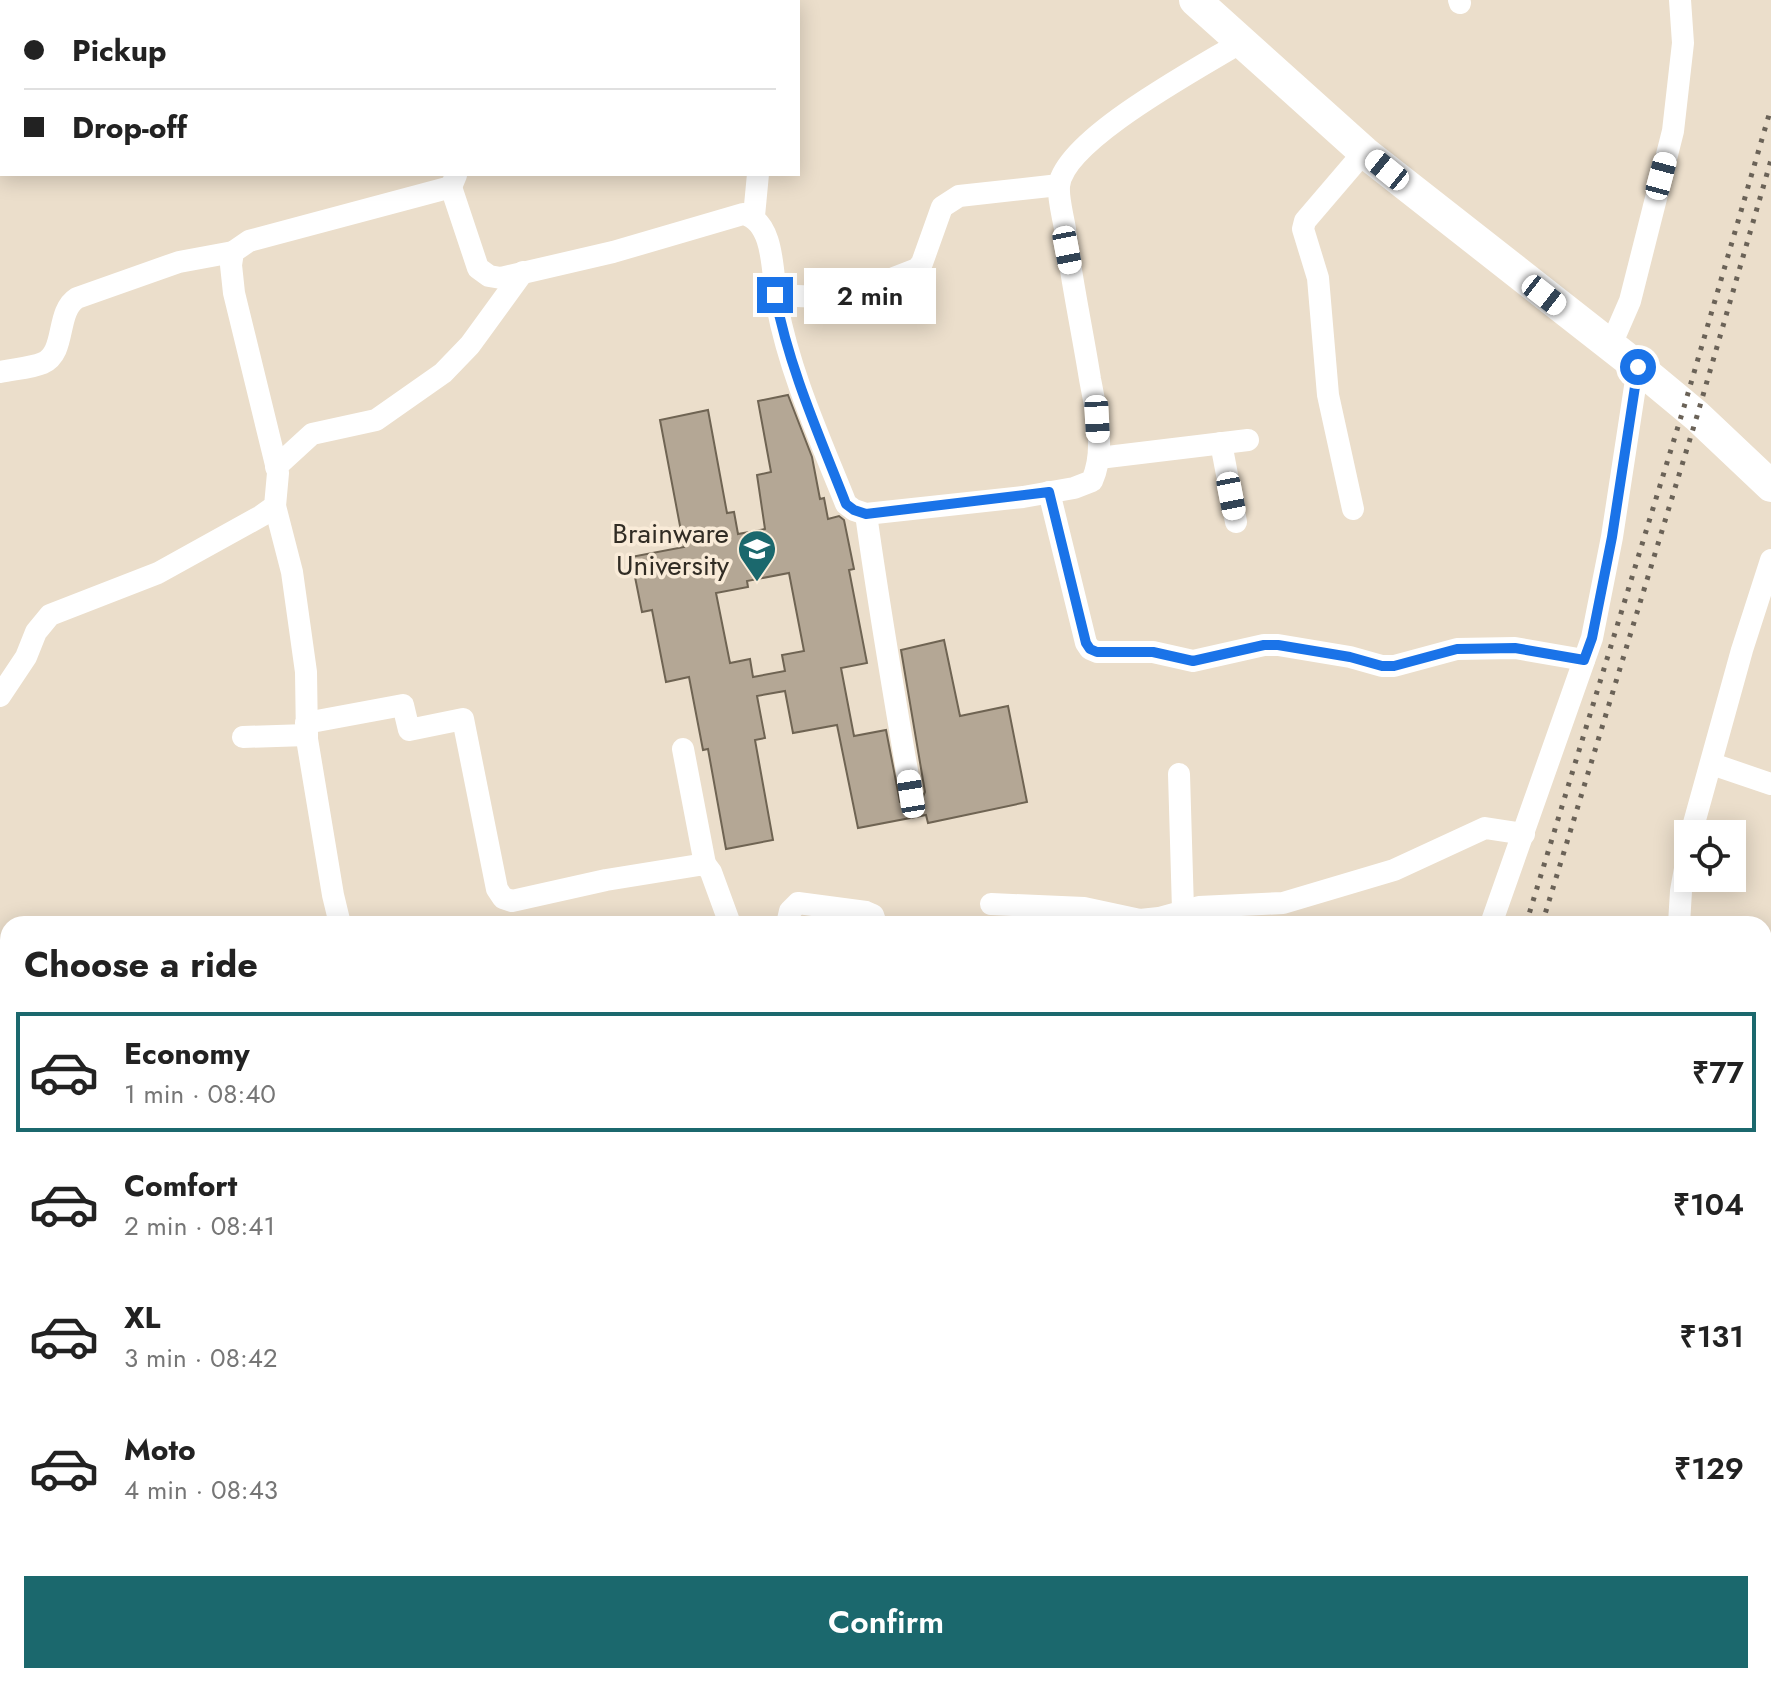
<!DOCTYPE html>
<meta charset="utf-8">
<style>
:root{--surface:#fff;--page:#f2f2f2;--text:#222;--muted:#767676;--line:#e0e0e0;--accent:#1b686d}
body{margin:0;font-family:Jost,sans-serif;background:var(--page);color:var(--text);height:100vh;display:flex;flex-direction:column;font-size:30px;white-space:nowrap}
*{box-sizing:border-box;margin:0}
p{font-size:26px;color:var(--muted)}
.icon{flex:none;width:44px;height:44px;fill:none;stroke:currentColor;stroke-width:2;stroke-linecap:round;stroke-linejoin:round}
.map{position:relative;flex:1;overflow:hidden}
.sheet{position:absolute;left:0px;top:916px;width:1772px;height:768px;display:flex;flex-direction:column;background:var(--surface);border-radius:24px 24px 0 0;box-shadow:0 4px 20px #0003}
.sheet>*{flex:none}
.banner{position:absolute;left:0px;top:0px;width:800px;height:176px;box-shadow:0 4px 20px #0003;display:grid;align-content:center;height:176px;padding:0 24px;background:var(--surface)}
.fabs{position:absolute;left:1674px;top:820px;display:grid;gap:16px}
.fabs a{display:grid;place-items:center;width:72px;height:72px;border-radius:0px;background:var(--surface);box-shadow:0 4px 20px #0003;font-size:40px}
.end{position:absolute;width:36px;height:36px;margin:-18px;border:10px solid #1a73e8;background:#fff;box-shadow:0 0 0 4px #fff}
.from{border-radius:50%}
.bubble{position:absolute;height:56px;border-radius:0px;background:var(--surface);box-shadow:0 4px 20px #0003;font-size:26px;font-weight:600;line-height:56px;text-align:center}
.car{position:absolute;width:24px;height:48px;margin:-24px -12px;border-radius:10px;box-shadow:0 0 6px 2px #0007;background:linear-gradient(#fff 24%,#345 0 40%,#fff 0 76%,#345 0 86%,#fff 0)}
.banner b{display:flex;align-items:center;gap:28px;height:76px;font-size:30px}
.banner b+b{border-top:2px solid var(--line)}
.banner i{width:20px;height:20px;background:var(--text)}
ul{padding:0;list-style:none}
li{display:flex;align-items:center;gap:24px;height:120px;margin:0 16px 12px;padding:0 8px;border:4px solid transparent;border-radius:0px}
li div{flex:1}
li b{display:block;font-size:30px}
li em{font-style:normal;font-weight:600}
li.on{border-color:var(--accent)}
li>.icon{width:72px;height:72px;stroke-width:1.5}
h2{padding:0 24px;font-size:36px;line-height:96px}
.cta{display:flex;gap:16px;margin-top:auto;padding:16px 24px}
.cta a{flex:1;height:92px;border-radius:0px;background:var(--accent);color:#fff;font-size:32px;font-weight:600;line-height:92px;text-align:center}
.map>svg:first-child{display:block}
</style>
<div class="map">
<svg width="1771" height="1684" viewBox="0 0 1771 1684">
<rect width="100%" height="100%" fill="#ebdecb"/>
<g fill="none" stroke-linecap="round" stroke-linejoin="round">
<g stroke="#6cb5ba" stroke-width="18">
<path d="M126,2L131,0"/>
<path d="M0,61L2,60"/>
</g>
</g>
<path fill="#b4a795" stroke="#6f6453" stroke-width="2" fill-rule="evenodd" d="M788,395L812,457L820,499L824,498L828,519L839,516L844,520L854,569L849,570L867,663L841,668L854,736L886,730L900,802L913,808L920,804L925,792L901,650L944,640L960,716L1008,706L1027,802L928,823L926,815L858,828L837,725L793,733L785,691L757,696L765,738L755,740L773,840L726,849L708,749L703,750L689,677L666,682L652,610L642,612L631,557L684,547L660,420L708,410L727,513L734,512L738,534L765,529L757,475L771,472L758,401ZM789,573L804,651L782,655L785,671L753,677L750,659L730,663L716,593L748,587L747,581Z"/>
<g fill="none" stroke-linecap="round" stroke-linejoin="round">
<g stroke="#fff" stroke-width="22">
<path d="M755,0V2"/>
<path d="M1459,0L1460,3"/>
<path d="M497,2L499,0"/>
<path d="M451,187L478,268L489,276L501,278L613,252L743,214C776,221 772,277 777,305C790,374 820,439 846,504L854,510L866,514L1023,497L1074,488L1092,481C1106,450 1096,411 1090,379C1082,329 1071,279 1065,229C1063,216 1058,199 1059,186C1064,139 1203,66 1243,41"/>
<path d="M754,216L758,174"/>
<path d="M775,295L842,298L917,269L922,263L942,207L959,196L1059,185"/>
<path d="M1610,347L1630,301L1673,131L1683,43L1680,0"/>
<path d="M0,372C14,369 31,368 43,363C67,352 55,312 77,298L179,262L233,252"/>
<path d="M1221,443L1236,522"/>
<path d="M1099,458L1248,440"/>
<path d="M276,467L312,434L376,420L443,373L470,345L523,272"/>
<path d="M1049,492L1086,643L1090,649L1097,652H1153L1193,661L1264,645H1278L1350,657L1382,666H1394L1457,649L1515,648L1584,660"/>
<path d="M275,506L292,572L306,672L307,739L333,895L340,924"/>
<path d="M1353,509L1328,395L1318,278L1303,229L1305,221L1364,152"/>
<path d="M866,514C879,608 895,701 911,794"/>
<path d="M0,696L26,657L36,632L50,615L158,573L261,516L275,506L278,473L234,293L231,265L233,252L249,241L451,187L456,175"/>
<path d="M306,723L403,705L409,730L463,719L497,889L503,898L512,901L606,880L705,864L711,872L730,924"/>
<path d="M243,737L307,735"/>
<path d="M683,749L705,864"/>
<path d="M1712,764L1771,784"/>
<path d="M1179,774L1183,910"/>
<path d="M1691,834L1742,650L1771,560"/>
<path d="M991,904L1084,908L1140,920L1159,918L1199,907L1283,903L1394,870L1485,828L1524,834"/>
<path d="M787,924L790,911L798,903L866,912L873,915L876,924"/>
<path d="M1491,924L1592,638L1612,537L1638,367"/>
<path d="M1679,924L1681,891L1688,852"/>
<path d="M1764,1117L1771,1118"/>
<path d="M1764,1318L1771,1315"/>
<path d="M0,1615H8"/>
<path d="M111,1676V1684"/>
<path d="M1213,1676L1216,1684"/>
<path d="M8,1684L9,1676"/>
<path d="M956,1684L1037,1678"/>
<path d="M1096,1684L1123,1677"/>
<path d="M1672,1684V1676"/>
</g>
<path stroke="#fff" stroke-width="32" d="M1195,0L1364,152L1638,367L1697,416L1771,486"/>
<g stroke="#6a6257" stroke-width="5" stroke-dasharray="4 8" stroke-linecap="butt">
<path d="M1526,924L1684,407L1771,108"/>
<path d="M1542,924L1697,416L1771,160"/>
<path d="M1427,1676L1428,1684"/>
<path d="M1442,1676L1443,1684"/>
</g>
</g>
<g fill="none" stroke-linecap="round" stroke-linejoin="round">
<path stroke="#1a73e8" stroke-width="10" d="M775,295C789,368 819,435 846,504L854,510L866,514L1049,492L1086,643L1090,649L1097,652H1153L1193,661L1264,645H1278L1350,657L1382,666H1394L1457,649L1515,648L1584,660L1592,638L1612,537L1638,367"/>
</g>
<defs>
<g id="university-pin" transform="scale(2)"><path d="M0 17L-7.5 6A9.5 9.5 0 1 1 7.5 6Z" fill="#1b686d" stroke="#f9ebd8"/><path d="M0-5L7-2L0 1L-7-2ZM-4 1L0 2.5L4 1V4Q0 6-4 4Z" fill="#fff"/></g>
</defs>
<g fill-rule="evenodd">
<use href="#university-pin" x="757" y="549"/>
</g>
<g text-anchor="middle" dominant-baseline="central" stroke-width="7" stroke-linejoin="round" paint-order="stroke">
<g font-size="28" fill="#312c24" stroke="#f9ebd8" text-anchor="end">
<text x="729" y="533">Brainware<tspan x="729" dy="32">University</tspan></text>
</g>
</g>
</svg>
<div class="fabs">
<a><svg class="icon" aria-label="locate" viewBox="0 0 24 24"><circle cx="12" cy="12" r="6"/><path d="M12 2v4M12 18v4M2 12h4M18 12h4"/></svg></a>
</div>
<i class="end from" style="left:1638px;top:367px"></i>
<i class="end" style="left:775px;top:295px"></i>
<div class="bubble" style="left:804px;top:268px;width:132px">2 min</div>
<i class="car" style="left:1387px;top:170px;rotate:309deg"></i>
<i class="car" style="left:1661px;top:176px;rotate:15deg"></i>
<i class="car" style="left:1067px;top:250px;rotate:169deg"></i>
<i class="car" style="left:1544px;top:295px;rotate:128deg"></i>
<i class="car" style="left:1097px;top:419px;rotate:177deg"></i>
<i class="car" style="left:1231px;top:496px;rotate:169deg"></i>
<i class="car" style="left:911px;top:794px;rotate:351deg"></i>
<div class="banner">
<b><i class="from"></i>Pickup</b>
<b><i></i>Drop-off</b>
</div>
<section class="sheet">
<h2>Choose a ride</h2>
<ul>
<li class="on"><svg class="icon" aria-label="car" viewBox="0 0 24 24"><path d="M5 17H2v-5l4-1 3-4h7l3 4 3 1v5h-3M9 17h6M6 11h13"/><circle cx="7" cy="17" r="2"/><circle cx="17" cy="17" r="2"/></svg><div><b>Economy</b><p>1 min · 08:40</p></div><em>₹77</em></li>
<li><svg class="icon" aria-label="car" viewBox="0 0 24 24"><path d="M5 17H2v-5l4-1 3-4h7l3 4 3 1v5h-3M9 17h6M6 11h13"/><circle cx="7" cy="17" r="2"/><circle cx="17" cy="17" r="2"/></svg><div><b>Comfort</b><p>2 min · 08:41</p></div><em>₹104</em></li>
<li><svg class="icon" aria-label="car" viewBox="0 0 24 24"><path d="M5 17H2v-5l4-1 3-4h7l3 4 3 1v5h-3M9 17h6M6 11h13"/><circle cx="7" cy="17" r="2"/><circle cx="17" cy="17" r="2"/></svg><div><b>XL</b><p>3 min · 08:42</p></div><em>₹131</em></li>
<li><svg class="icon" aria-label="car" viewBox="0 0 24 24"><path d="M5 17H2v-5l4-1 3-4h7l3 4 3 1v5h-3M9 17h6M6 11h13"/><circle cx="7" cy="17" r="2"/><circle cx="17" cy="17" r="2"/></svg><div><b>Moto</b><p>4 min · 08:43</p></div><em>₹129</em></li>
</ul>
<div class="cta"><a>Confirm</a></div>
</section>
</div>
